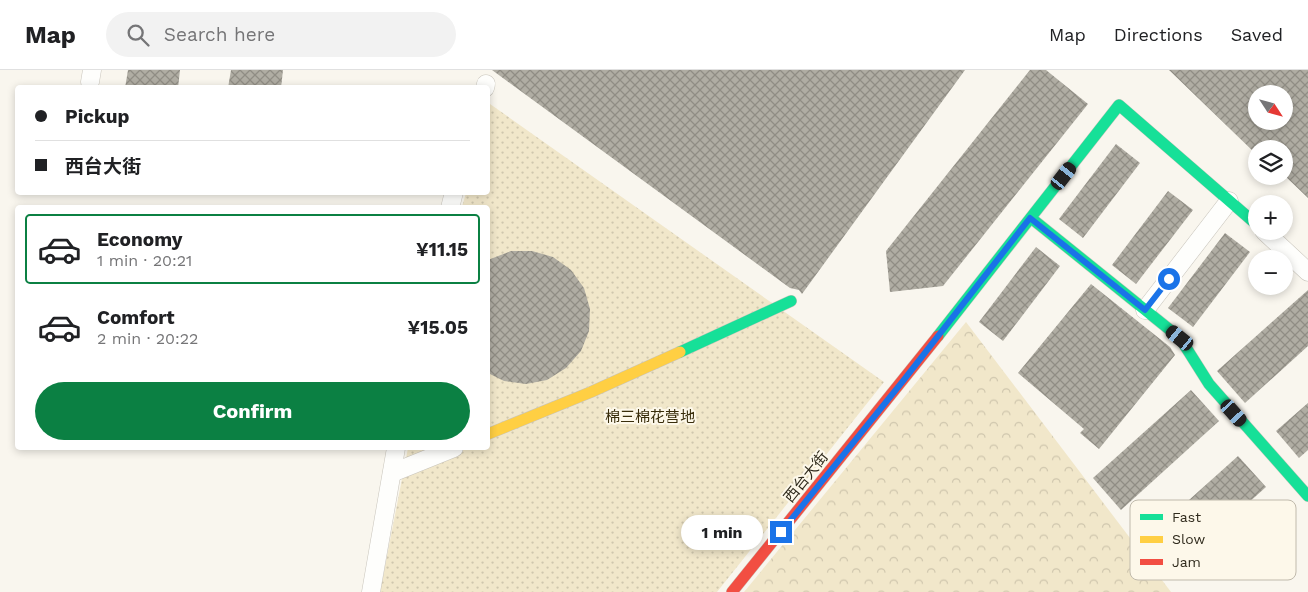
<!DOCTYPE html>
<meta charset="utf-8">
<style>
:root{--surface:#fff;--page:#f2f2f2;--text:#202124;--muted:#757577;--line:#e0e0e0;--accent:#0b8043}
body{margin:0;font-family:"Work Sans","Noto Sans SC",sans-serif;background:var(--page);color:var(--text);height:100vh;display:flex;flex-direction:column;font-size:19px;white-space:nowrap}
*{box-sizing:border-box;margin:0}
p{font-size:16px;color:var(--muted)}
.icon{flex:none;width:28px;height:28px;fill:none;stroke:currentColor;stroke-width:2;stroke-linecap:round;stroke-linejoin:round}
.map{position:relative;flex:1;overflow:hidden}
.details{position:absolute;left:15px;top:135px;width:475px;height:245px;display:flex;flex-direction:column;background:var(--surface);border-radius:5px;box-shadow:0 2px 8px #0003}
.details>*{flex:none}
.top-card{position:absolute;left:15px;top:15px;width:475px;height:110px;border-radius:5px;box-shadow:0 2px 8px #0003;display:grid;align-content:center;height:110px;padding:0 20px;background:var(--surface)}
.needle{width:32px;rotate:126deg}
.controls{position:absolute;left:1248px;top:15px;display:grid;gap:10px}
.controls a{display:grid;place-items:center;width:45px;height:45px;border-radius:50%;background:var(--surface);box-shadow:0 2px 8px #0003;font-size:25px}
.end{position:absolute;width:22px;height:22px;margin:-11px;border:6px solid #1a73e8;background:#fff;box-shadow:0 0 0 2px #fff}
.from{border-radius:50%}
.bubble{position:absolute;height:35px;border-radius:18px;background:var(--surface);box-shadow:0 2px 8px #0003;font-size:16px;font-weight:700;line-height:35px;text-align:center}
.car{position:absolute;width:15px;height:30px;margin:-15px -8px;border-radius:6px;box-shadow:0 0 4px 1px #0007;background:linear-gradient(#222 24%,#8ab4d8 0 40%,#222 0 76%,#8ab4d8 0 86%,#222 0)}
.top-card b{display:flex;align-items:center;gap:18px;height:48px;font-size:19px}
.top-card b+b{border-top:1px solid var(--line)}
.top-card i{width:12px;height:12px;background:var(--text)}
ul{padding:9px 0 0;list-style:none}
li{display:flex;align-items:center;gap:15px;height:70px;margin:0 10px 8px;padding:0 10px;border:2px solid transparent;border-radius:5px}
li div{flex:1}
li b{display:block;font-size:19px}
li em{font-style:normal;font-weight:700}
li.active{border-color:var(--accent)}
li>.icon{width:45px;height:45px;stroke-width:1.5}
.cta{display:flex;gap:10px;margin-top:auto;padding:10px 20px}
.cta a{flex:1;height:58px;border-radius:30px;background:var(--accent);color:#fff;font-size:20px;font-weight:700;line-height:58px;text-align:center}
header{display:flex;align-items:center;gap:30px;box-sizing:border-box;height:70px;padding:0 25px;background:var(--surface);border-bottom:1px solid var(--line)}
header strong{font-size:24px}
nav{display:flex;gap:28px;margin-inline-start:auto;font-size:18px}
.search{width:350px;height:45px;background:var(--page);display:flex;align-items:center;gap:12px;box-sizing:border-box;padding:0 18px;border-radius:28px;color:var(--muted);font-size:19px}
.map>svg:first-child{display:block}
</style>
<header>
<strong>Map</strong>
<div class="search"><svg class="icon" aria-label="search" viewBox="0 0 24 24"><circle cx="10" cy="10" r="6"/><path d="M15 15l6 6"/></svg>Search here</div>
<nav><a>Map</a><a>Directions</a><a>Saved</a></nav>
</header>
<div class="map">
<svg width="1308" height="522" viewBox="0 0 1308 522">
<defs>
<pattern id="grass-dots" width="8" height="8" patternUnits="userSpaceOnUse" patternTransform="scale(1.25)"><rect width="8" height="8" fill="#f1e7ca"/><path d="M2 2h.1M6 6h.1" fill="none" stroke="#cfc6ad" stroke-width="1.8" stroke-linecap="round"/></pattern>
<pattern id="forest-crowns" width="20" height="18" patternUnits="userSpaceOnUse" patternTransform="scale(1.25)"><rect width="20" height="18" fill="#f1e7ca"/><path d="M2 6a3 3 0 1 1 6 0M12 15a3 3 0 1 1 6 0" fill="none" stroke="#cfc6ad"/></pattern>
<pattern id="building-cross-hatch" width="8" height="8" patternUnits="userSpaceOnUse" patternTransform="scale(1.25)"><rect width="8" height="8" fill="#b0ada3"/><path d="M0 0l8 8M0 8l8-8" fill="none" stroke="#908d84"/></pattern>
</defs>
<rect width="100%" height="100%" fill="#f9f6ee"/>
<path fill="url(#grass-dots)" d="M490,34L884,312L717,522H380L408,378H488V138L462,137L466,123L488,122V42Z"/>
<path fill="url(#forest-crowns)" d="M966,252L1171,522H744Z"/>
<g fill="url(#building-cross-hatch)" fill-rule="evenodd">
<path d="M128,0H180L178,18L160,16V18H125Z"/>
<path d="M231,0H283L281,18H228Z"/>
<path d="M492,0H965L802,224L799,220L790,218Z"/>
<path d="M1030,0H1046L1088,34L943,216L890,222L886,181Z"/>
<path d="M1169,0H1308V128L1284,105V79H1256V84ZM1256,24H1284V51H1256Z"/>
<path d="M1116,74L1140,93L1083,168L1059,149Z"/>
<path d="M1168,121L1193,140L1136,214L1112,195Z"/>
<path d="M1225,163L1250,182L1193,257L1168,238Z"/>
<path d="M1036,177L1060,196L1003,271L979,252Z"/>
<path d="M511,181H532L553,187L571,200L584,218L590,239L589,261L581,281L566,298L547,310L526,314L504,311L488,303V190Z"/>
<path d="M1091,214L1170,277L1175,285L1099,379L1080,363L1084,359L1018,303Z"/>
<path d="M1308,220V276L1245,333L1217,301Z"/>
<path d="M1191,320L1219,351L1121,440L1093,408Z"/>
<path d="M1308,333V380L1299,388L1276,361Z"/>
<path d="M1238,386L1266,417L1178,496L1150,465Z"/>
</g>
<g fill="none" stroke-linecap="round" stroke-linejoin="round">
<g stroke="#c8c4bb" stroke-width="19">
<g id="street">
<path d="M90,12L92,0"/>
<path d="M485,18L486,14"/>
<path d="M450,138L454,122"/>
<path d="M1264,161L1308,202"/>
<path d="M1145,240L1229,131"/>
<path d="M392,403L454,378"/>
<path d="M371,522L396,378"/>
</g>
</g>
<g stroke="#c8c4bb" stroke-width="12">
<g id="fast">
<path d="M1031,148L1180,268L1209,314L1308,426"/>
<path d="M938,266L1119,35L1256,154"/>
<path d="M680,282L791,231"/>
</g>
</g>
<g stroke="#c8c4bb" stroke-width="12">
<path id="slow" d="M488,364L591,322L680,282"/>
</g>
<g stroke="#c8c4bb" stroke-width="12">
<path id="jam" d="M732,522L938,266"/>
</g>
<use href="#street" stroke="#fefefc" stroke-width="18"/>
<use href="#fast" stroke="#16e098" stroke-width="11"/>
<use href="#slow" stroke="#ffcf43" stroke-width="11"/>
<use href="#jam" stroke="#f24e42" stroke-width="11"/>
</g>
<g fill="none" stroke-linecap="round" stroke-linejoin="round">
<path stroke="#1a73e8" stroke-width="6" d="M781,462L903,311L1030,148L1145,240L1169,209"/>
</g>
<g text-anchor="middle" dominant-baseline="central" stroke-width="4" stroke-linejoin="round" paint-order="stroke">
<g font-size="15" fill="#392d0b" stroke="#fdf8ea">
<text x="650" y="347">棉三棉花营地</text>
</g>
<g font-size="15" fill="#302b1d" stroke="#fdf8ea">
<text transform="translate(806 407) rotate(-51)">西台大街</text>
</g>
</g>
<rect x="1130" y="430" width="166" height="80" rx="8" fill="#fdf8ea" stroke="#c0baac" stroke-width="1"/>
<rect x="1140" y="444" width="23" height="6" fill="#16e098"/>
<rect x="1140" y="466" width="23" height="7" fill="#ffcf43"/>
<rect x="1140" y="489" width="23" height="6" fill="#f24e42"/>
<g font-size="14" fill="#302b1d">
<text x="1172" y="452">Fast</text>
<text x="1172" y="474">Slow</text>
<text x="1172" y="497">Jam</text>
</g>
</svg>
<div class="controls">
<a><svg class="needle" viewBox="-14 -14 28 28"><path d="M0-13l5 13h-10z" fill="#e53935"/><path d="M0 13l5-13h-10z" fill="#757577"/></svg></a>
<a><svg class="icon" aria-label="layers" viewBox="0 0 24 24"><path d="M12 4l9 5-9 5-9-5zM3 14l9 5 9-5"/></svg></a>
<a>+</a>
<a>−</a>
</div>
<i class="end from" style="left:1169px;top:209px"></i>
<i class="end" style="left:781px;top:462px"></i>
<div class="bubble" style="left:681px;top:445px;width:82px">1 min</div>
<i class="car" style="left:1064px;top:106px;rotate:38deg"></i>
<i class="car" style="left:1180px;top:268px;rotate:309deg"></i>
<i class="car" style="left:1234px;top:343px;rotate:138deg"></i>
<div class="top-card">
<b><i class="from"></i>Pickup</b>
<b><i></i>西台大街</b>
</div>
<section class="details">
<ul>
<li class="active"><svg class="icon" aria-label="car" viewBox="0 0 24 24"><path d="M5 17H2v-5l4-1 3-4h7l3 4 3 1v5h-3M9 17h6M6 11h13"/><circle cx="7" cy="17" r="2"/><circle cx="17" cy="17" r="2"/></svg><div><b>Economy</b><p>1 min · 20:21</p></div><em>¥11.15</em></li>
<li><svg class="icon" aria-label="car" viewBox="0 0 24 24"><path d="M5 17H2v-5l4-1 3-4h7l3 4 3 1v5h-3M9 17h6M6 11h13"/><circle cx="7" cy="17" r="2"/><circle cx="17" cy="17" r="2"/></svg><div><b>Comfort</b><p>2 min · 20:22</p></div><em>¥15.05</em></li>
</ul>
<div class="cta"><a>Confirm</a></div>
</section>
</div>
